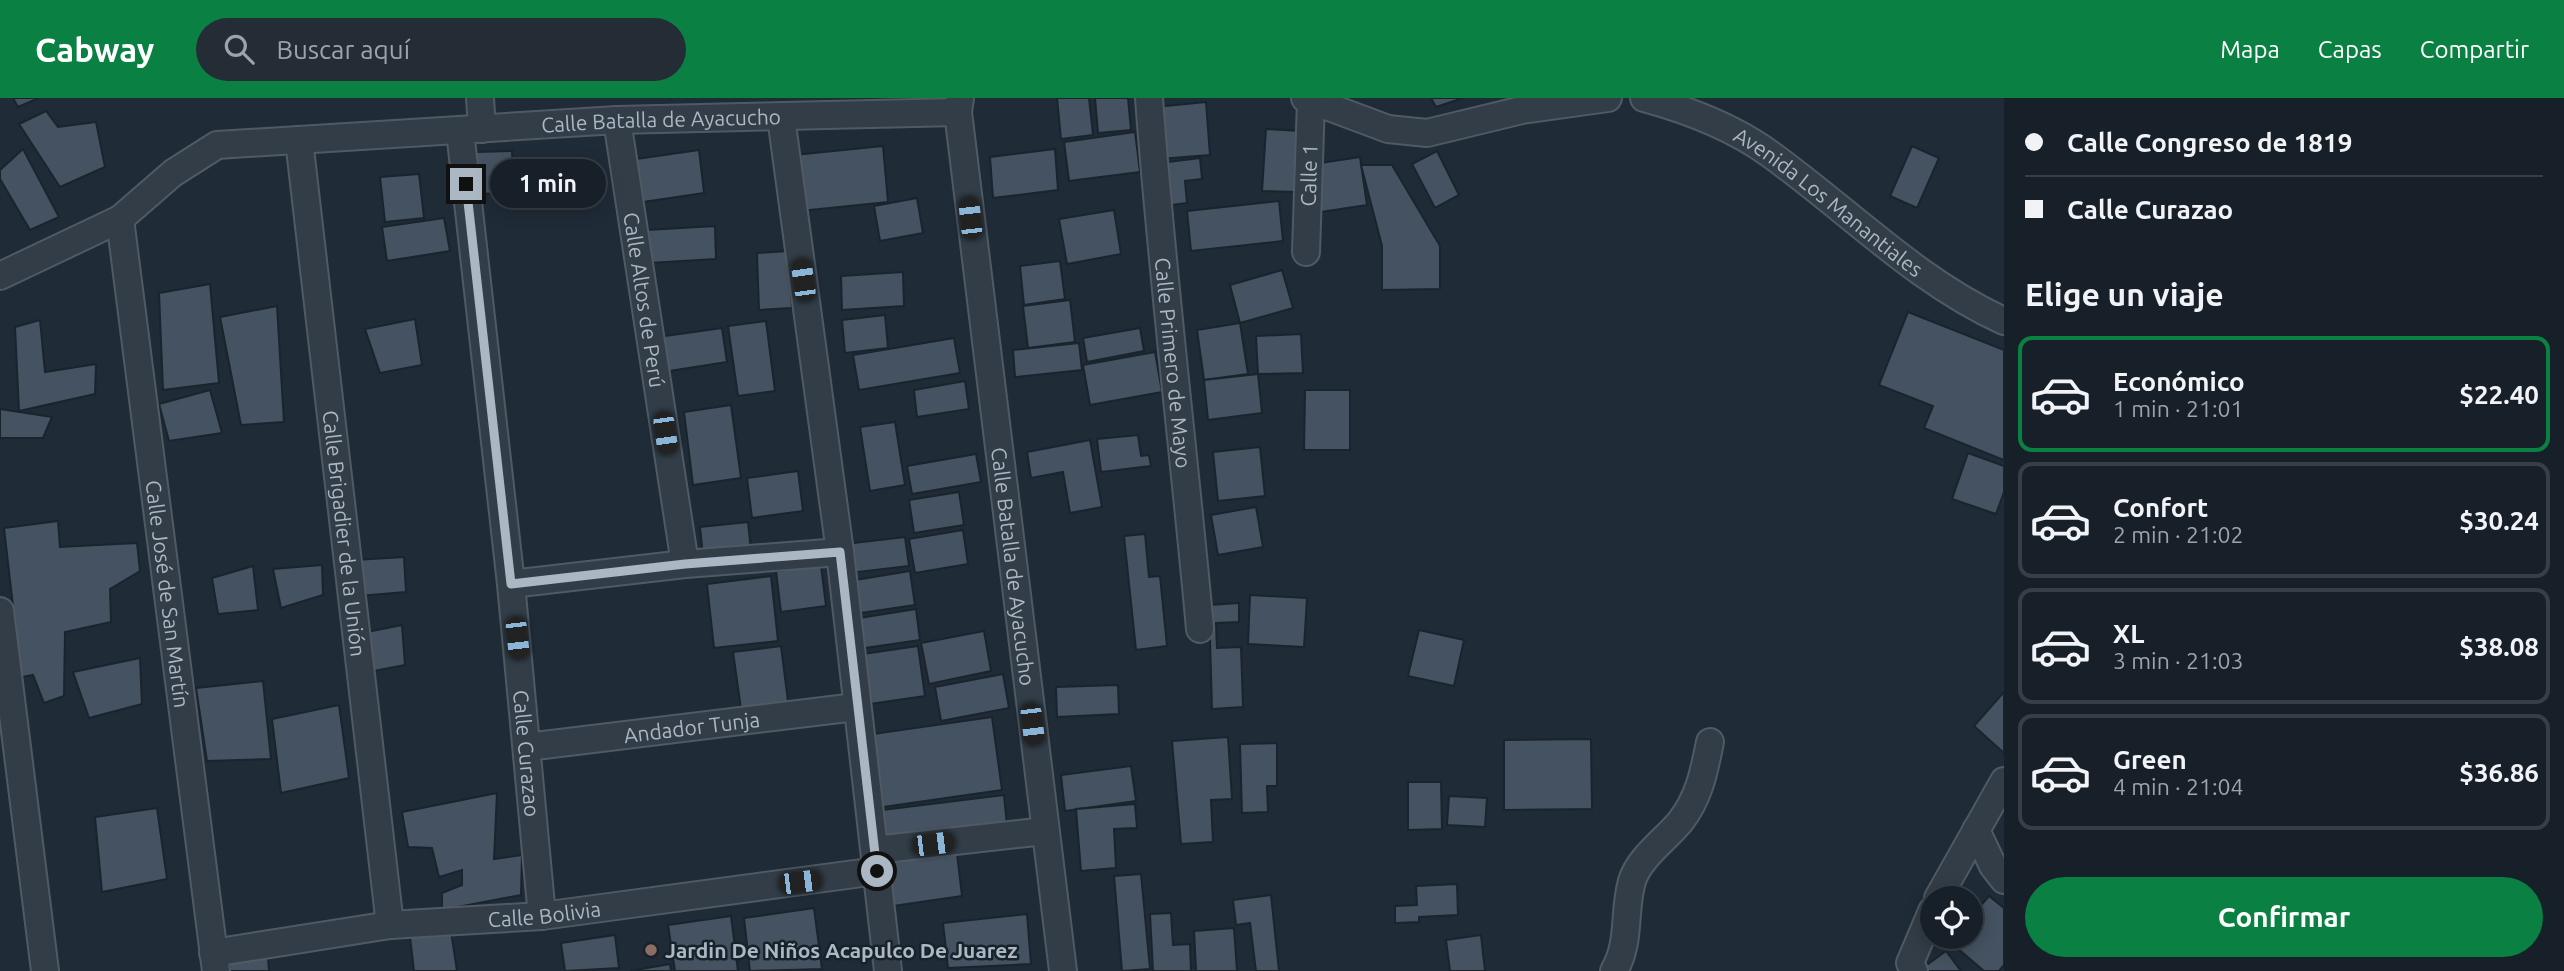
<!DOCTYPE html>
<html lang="es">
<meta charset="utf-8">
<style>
:root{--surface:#172029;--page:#242d35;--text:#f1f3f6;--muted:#9ea3a8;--line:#363e46;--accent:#0b8043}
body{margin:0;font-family:Ubuntu,sans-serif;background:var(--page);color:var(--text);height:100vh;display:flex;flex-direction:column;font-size:26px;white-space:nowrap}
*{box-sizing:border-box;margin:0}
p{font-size:23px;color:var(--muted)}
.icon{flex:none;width:38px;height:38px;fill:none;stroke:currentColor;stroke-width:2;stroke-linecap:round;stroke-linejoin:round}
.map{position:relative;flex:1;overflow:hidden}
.panel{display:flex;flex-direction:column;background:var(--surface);width:560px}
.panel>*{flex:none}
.banner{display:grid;align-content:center;height:154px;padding:0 21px;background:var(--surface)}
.fabs{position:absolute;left:1920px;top:788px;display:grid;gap:14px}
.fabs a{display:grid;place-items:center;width:63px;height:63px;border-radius:50%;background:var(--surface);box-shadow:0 4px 18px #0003,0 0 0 2px var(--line);font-size:35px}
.end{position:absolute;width:32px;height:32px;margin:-16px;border:9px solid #acb7c4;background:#111;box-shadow:0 0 0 4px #111}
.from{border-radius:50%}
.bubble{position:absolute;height:49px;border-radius:24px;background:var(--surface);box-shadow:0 4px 18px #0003,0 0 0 2px var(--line);font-size:23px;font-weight:700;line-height:49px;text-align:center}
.car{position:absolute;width:21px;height:42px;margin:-21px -10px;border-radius:9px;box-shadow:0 0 5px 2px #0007;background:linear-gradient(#222 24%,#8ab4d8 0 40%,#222 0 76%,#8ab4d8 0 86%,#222 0)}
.banner b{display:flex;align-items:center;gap:24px;height:66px;font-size:26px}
.banner b+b{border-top:2px solid var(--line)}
.banner i{width:18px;height:18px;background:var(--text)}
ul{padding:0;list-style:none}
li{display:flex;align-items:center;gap:21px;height:116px;margin:0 14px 10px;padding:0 7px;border:4px solid var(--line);border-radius:14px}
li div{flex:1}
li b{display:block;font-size:26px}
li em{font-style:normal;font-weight:700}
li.selected{border-color:var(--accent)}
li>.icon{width:63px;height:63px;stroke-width:1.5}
h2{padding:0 21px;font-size:32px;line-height:84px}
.button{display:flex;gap:14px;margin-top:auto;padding:14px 21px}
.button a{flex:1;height:80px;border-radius:42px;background:var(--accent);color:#fff;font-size:28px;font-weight:700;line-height:80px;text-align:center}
header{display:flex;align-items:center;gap:42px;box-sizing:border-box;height:98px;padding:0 35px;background:var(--accent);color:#fff}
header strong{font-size:33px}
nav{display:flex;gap:38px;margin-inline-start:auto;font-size:24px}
.search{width:490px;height:63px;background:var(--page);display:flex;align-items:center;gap:18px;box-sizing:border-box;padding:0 24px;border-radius:38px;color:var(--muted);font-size:26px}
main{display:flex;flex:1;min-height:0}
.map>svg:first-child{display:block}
</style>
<header>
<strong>Cabway</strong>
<div class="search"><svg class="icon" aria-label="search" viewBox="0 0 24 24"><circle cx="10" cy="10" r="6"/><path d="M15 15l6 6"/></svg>Buscar aquí</div>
<nav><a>Mapa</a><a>Capas</a><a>Compartir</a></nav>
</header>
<main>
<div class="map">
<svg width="2004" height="873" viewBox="0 0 2004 873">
<rect width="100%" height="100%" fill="#1f2b37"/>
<g fill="#455261" stroke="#1a242d" stroke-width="2">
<path d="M13,0H39L18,9Z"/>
<path d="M1057,0H1089L1093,37L1061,41Z"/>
<path d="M1095,0H1128L1131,32L1098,35Z"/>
<path d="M1431,0H1463L1436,9Z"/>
<path d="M1206,4L1210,57L1159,61L1155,9Z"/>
<path d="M46,13L58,29L96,24L105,69L60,89L19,26Z"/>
<path d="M1266,31L1301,33L1298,94L1262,93Z"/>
<path d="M1135,34L1140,74L1069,83L1064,44Z"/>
<path d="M883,48L888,104L800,113L794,57Z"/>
<path d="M1912,48L1939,60L1917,110L1890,98Z"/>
<path d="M23,51L59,119L30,132L0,81V72Z"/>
<path d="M1055,51L1058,92L993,100L990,59Z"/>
<path d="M699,52L704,95L643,104L636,61Z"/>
<path d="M512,53L514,95L477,96L476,54Z"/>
<path d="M1437,53L1459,97L1435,110L1412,66Z"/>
<path d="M1360,59L1367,107L1321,114L1314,66Z"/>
<path d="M1200,60L1202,81L1185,83L1187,105L1164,108L1160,65Z"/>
<path d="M1361,67H1392L1440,148V191L1382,192V148Z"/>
<path d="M419,76L424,120L385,124L380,79Z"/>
<path d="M917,100L923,135L880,143L874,108Z"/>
<path d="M1279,103L1283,143L1191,153L1187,113Z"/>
<path d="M1114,112L1121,156L1067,166L1059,121Z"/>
<path d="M444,120L450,153L387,163L382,129Z"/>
<path d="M715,128L716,161L649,165L647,132Z"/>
<path d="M789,153L792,210L759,212L757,155Z"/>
<path d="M1060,163L1065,201L1024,207L1020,168Z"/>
<path d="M1282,172L1293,210L1240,225L1230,187Z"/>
<path d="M903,174L904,208L842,212L841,178Z"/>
<path d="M210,186L219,285L163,292L159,195Z"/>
<path d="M1070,202L1075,244L1028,250L1023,208Z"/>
<path d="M277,208L284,324L241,327L220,219Z"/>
<path d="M1908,214L2004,252V362L1924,330L1933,308L1879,287Z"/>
<path d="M885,217L888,250L845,255L842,222Z"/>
<path d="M415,221L422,267L380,275L365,231Z"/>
<path d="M40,222L45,274L96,266L95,296L19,313L15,229Z"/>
<path d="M766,223L775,293L738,298L728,228Z"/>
<path d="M1240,225L1248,276L1204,282L1197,232Z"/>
<path d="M722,230L727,264L663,274L658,239Z"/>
<path d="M1140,230L1144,253L1087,264L1083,240Z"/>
<path d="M1301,236L1303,275L1258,276L1256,238Z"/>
<path d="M954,240L960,275L859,292L853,257Z"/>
<path d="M1079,245L1082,272L1015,279L1013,252Z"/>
<path d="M1155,254L1162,294L1090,307L1083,267Z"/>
<path d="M1258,276L1262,315L1208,322L1204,282Z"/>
<path d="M965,283L969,311L917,319L914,292Z"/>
<path d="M210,292L222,335L169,343L159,306Z"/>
<path d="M1305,292H1350V352H1304Z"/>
<path d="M731,307L741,380L693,387L684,314Z"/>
<path d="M0,311L52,319L43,340H0Z"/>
<path d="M895,324L905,387L870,393L860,329Z"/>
<path d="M1138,337L1141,358L1149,357L1151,368L1101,374L1097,341Z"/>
<path d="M1090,342L1102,409L1070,415L1063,374L1031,380L1027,354Z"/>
<path d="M1260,349L1265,398L1218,403L1213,354Z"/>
<path d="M1968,355L2004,368V394L1996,416L1952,401Z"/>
<path d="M976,356L981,384L912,396L907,368Z"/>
<path d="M798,373L803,413L752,420L747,380Z"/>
<path d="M959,394L964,427L914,435L909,402Z"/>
<path d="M1256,409L1263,449L1218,457L1211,417Z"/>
<path d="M58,423L60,449L137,445L140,473L110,491L111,524L65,534L64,598L44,605L33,577L17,580V543L4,430Z"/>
<path d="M748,424L751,453L703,458L700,429Z"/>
<path d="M963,432L968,466L915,475L909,441Z"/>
<path d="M1145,436L1149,479L1160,478L1167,548L1136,552L1124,438Z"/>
<path d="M905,439L909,468L849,475L845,446Z"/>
<path d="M404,459L406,494L358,498L355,462Z"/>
<path d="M322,467L323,497L281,510L273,471Z"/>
<path d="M253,468L258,512L218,516L212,480Z"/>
<path d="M821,468L826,508L781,514L776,473Z"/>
<path d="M910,473L915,507L854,516L849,483Z"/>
<path d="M771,478L778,543L714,550L707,486Z"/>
<path d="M1250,497L1307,500L1304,549L1248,546Z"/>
<path d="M1239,505V524L1216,525L1217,550L1241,549L1243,609L1212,611L1209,507Z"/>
<path d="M916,511L920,542L858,551L853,521Z"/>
<path d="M402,527L405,567L369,574L367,534Z"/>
<path d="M1419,532L1464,542L1454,588L1408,578Z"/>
<path d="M984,533L991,573L929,586L921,545Z"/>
<path d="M781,548L789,611L742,618L733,554Z"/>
<path d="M918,548L925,598L863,607L856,557Z"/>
<path d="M140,560L142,606L89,620L73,574Z"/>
<path d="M1003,576L1009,610L941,623L935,589Z"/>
<path d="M263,583L271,661L207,663L196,590Z"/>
<path d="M1118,587L1119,616L1057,619L1056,589Z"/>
<path d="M2004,594V655L1974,628Z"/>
<path d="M339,607L349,680L281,695L272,621Z"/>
<path d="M992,619L1002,692L876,710L866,637Z"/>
<path d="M1228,639L1232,701L1211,702L1213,744L1181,746L1172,643Z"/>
<path d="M1591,641L1592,711L1504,712V642Z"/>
<path d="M1277,645V688H1267L1268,714L1242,715L1240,646Z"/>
<path d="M1131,668L1136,703L1065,713L1061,677Z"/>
<path d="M1408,684H1441L1442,731L1408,732Z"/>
<path d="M497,695L494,761L522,757L521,797L442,812V795L462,787V772L439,779L432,750L408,749L402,714Z"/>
<path d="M1004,697L1007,728L885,743L882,712Z"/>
<path d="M1449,698L1487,700L1485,729L1447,727Z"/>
<path d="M1135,706L1137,730L1114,731L1116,770L1081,773L1076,711Z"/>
<path d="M157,710L167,781L102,794L95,719Z"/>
<path d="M956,747L962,798L893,808L889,755Z"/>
<path d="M1141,776L1150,871L1122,873L1114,778Z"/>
<path d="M1457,786L1458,817L1419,819V824L1395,825V808L1417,807L1416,788Z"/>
<path d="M1271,797L1279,873H1256L1250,825L1236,827L1233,802Z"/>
<path d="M1989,798L2004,810V867L1999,873H1984L1950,844L1954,838H1970V820Z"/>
<path d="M814,810L822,871L750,873L744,820Z"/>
<path d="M1171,815L1173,847L1190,846L1191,873H1153L1150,816Z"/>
<path d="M1027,816L1031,866L948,870L943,825Z"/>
<path d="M731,818L738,873H675L668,827Z"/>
<path d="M1234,830L1237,873H1196L1194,833Z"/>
<path d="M451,833L457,873H414L410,839Z"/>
<path d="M615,837L619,870L565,873L561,845Z"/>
<path d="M1481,837L1485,873H1450L1446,842Z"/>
<path d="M1946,853L1961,873H1928L1924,869Z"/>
<path d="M268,859L269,873H230L229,863Z"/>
<path d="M670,866L671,873H630Z"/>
</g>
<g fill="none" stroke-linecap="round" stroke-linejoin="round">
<g stroke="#505a65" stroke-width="30">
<g id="street">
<path d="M480,0L482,31"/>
<path id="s1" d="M960,0L958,14L1063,873"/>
<path id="s2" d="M1149,0C1162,178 1184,354 1200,531"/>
<path d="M1305,0L1388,31L1427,35L1522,12L1608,0"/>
<path id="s3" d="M1644,0C1688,12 1733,29 1770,56C1848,112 1916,183 2004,223"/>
<path d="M781,19L840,454L888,873"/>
<path id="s4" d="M617,22L685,466"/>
<path id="s5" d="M460,33L511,486L542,818"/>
<path id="s6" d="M299,42L390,827"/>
<path id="s7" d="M120,121L216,873"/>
<path id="s8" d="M1306,154L1311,2"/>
<path id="s9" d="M0,178L120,121L173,75L217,47L617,22L958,14"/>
<path d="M511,486L685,466L840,454"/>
<path d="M0,513L45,873"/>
<path id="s10" d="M527,649L856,609"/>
<path d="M1976,732L1993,768L2004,782"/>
<path d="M875,752L1045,733"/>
<path d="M1938,800L2004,683"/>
<path id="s11" d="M213,855L390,827L542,818L877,773"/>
<path d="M1614,873C1631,844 1623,814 1632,783C1639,760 1665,742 1680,724C1699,700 1704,674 1710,644"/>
<path d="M1914,873L1910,865L1932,813"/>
</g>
</g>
<use href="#street" stroke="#323d47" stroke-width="26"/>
</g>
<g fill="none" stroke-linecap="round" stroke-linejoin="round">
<path stroke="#acb7c4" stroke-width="9" d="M466,86L511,486L685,466L840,454L877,773"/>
</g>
<circle fill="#8d6e63" stroke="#18222b" stroke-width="2.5" cx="651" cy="852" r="7"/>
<g text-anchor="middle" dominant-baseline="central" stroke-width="5" stroke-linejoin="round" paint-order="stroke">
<g font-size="21" fill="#acb7c4" stroke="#18222b">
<text stroke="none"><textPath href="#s9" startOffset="700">Calle Batalla de Ayacucho</textPath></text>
<text stroke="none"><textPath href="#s8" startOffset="77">Calle 1</textPath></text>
<text stroke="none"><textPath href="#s3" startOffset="214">Avenida Los Manantiales</textPath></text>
<text stroke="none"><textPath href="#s4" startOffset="182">Calle Altos de Perú</textPath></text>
<text stroke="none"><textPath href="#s2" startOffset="266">Calle Primero de Mayo</textPath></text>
<text stroke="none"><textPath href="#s6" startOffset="396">Calle Brigadier de la Unión</textPath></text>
<text stroke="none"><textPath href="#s1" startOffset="472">Calle Batalla de Ayacucho</textPath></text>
<text stroke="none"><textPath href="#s7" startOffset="378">Calle José de San Martín</textPath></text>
<text stroke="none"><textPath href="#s10" startOffset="166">Andador Tunja</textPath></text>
<text stroke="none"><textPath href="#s5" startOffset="626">Calle Curazao</textPath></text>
<text stroke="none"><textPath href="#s11" startOffset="334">Calle Bolivia</textPath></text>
</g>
<g font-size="21" font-weight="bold" fill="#acb7c4" stroke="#18222b" text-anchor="start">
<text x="665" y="852">Jardin De Niños Acapulco De Juarez</text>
</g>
</g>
</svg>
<div class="fabs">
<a><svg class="icon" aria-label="locate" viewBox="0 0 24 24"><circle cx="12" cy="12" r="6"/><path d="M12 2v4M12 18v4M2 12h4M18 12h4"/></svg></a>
</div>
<i class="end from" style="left:877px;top:773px"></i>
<i class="end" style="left:466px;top:86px"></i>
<div class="bubble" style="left:490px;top:61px;width:116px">1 min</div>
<i class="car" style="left:970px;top:120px;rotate:354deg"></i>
<i class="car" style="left:803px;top:182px;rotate:352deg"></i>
<i class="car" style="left:665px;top:335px;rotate:172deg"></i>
<i class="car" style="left:517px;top:540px;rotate:174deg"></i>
<i class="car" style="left:1032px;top:626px;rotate:173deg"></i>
<i class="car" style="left:933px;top:746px;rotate:83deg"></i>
<i class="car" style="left:800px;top:784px;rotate:83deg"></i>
</div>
<section class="panel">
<div class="banner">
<b><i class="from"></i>Calle Congreso de 1819</b>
<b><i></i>Calle Curazao</b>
</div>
<h2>Elige un viaje</h2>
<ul>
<li class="selected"><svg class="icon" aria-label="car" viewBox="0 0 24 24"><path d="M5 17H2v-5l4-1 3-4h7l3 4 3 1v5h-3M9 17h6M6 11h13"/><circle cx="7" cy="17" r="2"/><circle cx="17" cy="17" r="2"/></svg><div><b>Económico</b><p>1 min · 21:01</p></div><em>$22.40</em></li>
<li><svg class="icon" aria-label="car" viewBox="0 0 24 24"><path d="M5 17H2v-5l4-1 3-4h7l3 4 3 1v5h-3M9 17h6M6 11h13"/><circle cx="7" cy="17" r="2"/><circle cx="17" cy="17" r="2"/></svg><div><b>Confort</b><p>2 min · 21:02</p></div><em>$30.24</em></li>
<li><svg class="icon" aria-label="car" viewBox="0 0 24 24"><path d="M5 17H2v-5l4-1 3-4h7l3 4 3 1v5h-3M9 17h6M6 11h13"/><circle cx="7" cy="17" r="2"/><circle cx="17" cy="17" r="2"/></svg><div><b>XL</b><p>3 min · 21:03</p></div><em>$38.08</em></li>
<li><svg class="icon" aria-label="car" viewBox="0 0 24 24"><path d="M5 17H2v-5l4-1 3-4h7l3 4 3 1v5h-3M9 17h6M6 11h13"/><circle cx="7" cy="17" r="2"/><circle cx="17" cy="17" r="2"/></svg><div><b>Green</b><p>4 min · 21:04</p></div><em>$36.86</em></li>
</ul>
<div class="button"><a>Confirmar</a></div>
</section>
</main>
